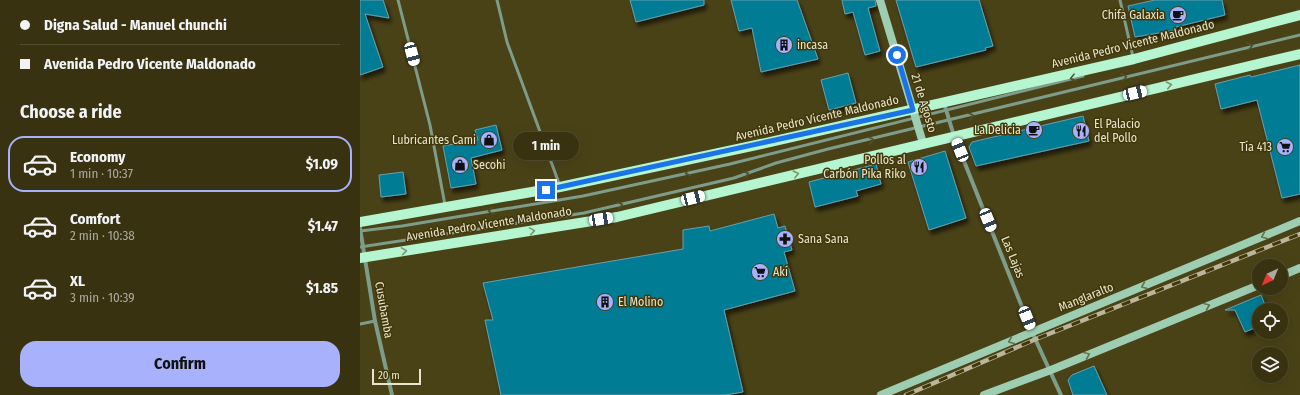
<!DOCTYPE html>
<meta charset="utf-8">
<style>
:root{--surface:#383211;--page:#433e1f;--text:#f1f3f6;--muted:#abaa9f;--line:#524d31;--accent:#a7b1fc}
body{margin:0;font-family:"Fira Sans Condensed",sans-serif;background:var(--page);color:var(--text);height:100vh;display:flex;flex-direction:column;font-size:15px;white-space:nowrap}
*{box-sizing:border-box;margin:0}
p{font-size:13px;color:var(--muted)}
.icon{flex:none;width:22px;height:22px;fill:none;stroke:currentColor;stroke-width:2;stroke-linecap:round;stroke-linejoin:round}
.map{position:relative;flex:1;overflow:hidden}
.details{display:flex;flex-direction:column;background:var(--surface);width:360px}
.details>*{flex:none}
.guide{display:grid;align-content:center;height:88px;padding:0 20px;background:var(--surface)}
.needle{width:26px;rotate:224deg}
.fabs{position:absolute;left:892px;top:259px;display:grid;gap:8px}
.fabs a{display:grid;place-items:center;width:36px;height:36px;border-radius:50%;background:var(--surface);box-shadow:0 4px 16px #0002,0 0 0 1px var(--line);font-size:20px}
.scale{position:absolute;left:12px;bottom:10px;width:49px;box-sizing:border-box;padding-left:4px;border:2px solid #e8e4cd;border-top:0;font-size:11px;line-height:14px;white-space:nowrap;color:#e8e4cd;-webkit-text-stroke:3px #40370a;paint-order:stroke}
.end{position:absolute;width:18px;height:18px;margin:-9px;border:5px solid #1a73e8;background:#fff;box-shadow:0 0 0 2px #fff}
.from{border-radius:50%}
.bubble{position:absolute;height:28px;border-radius:14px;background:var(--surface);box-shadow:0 4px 16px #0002,0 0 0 1px var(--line);font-size:13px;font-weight:700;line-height:28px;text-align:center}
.car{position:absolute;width:12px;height:24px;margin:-12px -6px;border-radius:5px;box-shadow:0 0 3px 1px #0007;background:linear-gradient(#fff 24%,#345 0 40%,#fff 0 76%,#345 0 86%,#fff 0)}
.guide b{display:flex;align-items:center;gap:14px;height:38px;font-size:15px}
.guide b+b{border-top:1px solid var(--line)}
.guide i{width:10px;height:10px;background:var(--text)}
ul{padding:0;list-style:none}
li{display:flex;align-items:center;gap:12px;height:56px;margin:0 8px 6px;padding:0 12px;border:2px solid transparent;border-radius:16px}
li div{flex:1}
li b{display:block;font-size:15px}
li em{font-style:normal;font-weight:700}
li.active{border-color:var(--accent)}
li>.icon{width:36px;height:36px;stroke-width:1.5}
h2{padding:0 20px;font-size:18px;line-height:48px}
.primary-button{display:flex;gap:8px;margin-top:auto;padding:8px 20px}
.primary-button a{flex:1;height:46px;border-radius:16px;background:var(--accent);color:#111;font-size:16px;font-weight:700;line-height:46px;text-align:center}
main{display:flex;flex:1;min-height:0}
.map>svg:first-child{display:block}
</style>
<main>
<section class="details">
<div class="guide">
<b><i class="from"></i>Digna Salud - Manuel chunchi</b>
<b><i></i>Avenida Pedro Vicente Maldonado</b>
</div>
<h2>Choose a ride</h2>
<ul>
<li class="active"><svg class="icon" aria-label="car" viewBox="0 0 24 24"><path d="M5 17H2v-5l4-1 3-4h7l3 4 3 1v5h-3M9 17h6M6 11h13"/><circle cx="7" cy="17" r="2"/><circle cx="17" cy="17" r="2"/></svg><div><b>Economy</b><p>1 min · 10:37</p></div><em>$1.09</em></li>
<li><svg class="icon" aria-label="car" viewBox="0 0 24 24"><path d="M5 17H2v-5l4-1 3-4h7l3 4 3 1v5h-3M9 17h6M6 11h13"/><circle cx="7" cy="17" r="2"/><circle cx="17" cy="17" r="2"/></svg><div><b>Comfort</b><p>2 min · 10:38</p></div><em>$1.47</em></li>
<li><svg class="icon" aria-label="car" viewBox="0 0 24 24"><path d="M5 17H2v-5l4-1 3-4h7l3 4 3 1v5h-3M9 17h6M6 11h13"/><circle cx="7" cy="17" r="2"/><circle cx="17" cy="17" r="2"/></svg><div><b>XL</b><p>3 min · 10:39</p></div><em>$1.85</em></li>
</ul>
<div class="primary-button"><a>Confirm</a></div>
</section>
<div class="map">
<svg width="940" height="395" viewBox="0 0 940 395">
<defs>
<filter id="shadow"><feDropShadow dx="2.5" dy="4.5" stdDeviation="2" flood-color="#0009"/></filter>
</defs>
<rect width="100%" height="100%" fill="#4a4217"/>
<g fill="#007c95" stroke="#689fae" filter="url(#shadow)">
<path d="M0,0H23L29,18L5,14L23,67L0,75Z"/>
<path d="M270,0H344V5L276,22Z"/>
<path d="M371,0H437L458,59L401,72L392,28L379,31Z"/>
<path d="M482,0H515L516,6L508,8L520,51L505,55L493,12L485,14Z"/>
<path d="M536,0H619L633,46L625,48L626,50L556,67Z"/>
<path d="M795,0H862L865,15L816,27V30L775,37L768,6Z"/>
<path d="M940,65V194L922,198L897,100L861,109L855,84L890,75L891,77Z"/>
<path d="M488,73L496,103L469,110L461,80Z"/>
<path d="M723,116L729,141L616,166L609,147L612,142Z"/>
<path d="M136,125L142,150L111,158L116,184L91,188L83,146L118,140L115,130Z"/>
<path d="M585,151L606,218L569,230L548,162Z"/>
<path d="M516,164L521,184L496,191L498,196L455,207L449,182Z"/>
<path d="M43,172L46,194L21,197L19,175Z"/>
<path d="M414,214L418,228L425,226L432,250L424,252L435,291L364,310L383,392L365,395H141L125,320H133L123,283L323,249V230L349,226L350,231Z"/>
<path d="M901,295L907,310H899V326L885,332L875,310H865Z"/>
<path d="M734,366L747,395H713L708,380L712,375Z"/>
</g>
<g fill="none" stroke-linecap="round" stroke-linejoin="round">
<g stroke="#7d9c89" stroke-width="3">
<path d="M38,0L70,125L85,205"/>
<path d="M137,0L147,42L200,186"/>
<path d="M760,0L773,57"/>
<path d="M0,231L42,226L223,196L370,164L723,76"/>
<path d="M0,247L224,213L374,178L416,163L468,149L940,35"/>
<path d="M0,324L15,321"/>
</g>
<g stroke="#7d9c89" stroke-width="4">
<path d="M584,103L594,136L672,332L701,395"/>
<path d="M0,228L15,321L32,395"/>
</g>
<g stroke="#9dceb1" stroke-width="8">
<path d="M520,0L563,143"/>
<path d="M921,276L940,268"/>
<path d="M521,395L940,221"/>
<path d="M624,395L691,370L899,285"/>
</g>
<g stroke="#b5f5cf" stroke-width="10">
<path d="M0,222L200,187L401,144L774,59L940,15"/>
<path d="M0,258L257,217L940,54"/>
</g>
<g stroke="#bbb599" stroke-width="4.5">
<path id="rail" d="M546,395L676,339L940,234"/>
</g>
<use href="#rail" stroke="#40370a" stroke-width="3" stroke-dasharray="9" stroke-linecap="butt"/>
</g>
<defs><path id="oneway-chevron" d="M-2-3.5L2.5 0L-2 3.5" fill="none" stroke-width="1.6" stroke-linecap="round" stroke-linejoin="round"/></defs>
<g stroke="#4f502a">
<use href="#oneway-chevron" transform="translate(890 46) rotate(-13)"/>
<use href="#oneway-chevron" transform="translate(764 77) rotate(-14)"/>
<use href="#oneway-chevron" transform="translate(713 78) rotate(166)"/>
<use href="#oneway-chevron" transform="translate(611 116) rotate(-14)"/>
<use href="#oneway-chevron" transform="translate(511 140) rotate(-13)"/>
<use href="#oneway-chevron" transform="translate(328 173) rotate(167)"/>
<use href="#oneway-chevron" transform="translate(386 174) rotate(-20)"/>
<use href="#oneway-chevron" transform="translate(260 205) rotate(-13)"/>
<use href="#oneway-chevron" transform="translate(131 211) rotate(171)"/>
</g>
<g stroke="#7a966c">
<use href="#oneway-chevron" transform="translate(809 85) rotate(-13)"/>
<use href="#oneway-chevron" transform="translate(436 174) rotate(-14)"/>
<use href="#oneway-chevron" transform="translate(172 231) rotate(-9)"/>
<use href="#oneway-chevron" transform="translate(44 251) rotate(-9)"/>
</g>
<g stroke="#65734d">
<use href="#oneway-chevron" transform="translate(904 236) rotate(158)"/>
<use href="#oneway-chevron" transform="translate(784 286) rotate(158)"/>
<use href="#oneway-chevron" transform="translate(847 306) rotate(-22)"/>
<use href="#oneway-chevron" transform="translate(651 341) rotate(157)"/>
<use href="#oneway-chevron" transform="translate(727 355) rotate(-22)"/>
</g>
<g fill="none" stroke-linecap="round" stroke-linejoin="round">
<path stroke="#1a73e8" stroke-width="5" d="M186,190L553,110L537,55"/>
</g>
<defs>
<g id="cafe-disc" transform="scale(0.9)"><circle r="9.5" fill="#a7b1fc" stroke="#40370a"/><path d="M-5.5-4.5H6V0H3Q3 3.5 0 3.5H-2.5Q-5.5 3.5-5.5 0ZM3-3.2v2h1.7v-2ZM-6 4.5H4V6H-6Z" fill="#111"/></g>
<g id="building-disc" transform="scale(0.9)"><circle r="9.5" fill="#a7b1fc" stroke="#40370a"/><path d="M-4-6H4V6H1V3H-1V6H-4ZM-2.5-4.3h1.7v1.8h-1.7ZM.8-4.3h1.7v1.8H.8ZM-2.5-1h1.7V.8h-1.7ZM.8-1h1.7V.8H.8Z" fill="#111"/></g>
<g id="restaurant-disc" transform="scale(0.9)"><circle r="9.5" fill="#a7b1fc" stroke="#40370a"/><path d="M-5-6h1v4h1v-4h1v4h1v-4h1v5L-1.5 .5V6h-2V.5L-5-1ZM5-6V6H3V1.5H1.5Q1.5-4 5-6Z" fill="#111"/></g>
<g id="shop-disc" transform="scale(0.9)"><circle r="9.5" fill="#a7b1fc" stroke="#40370a"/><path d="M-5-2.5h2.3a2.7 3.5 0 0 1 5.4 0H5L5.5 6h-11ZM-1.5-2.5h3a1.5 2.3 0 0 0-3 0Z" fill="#111"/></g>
<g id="supermarket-disc" transform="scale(0.9)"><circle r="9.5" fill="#a7b1fc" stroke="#40370a"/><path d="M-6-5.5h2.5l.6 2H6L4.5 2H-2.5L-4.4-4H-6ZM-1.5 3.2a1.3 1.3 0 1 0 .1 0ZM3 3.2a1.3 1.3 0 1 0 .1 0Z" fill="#111"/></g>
<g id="pharmacy-disc" transform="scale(0.9)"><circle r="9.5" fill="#a7b1fc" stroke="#40370a"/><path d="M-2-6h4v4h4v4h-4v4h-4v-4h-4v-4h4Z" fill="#111"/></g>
</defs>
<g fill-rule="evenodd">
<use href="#cafe-disc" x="818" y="15"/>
<use href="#building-disc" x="424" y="45"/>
<use href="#cafe-disc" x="674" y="130"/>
<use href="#restaurant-disc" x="721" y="131"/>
<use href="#shop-disc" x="129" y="140"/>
<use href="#supermarket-disc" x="925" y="147"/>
<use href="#shop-disc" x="100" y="165"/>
<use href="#restaurant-disc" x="559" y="167"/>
<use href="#pharmacy-disc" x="425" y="239"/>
<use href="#supermarket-disc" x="400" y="272"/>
<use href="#building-disc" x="245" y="302"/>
</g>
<g text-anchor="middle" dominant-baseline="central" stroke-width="3" stroke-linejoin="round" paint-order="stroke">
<g font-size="12" fill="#e8e4cd" stroke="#40370a" text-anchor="start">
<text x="805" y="15" text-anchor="end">Chifa Galaxia</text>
<text x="437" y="45">incasa</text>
<text x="734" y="124">El Palacio<tspan x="734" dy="14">del Pollo</tspan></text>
<text x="661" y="130" text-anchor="end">La Delicia</text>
<text x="116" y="140" text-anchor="end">Lubricantes Cami</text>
<text x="912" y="147" text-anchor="end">Tía 413</text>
<text x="546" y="160" text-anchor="end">Pollos al<tspan x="546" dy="14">Carbón Pika Riko</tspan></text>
<text x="113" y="165">Secohi</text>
<text x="438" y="239">Sana Sana</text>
<text x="413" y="272">Akí</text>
<text x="258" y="302">El Molino</text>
</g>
<g font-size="12" fill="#e8e4cd" stroke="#40370a">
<text transform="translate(773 44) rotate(-14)">Avenida Pedro Vicente Maldonado</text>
<text transform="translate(564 103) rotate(73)">21 de Agosto</text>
<text transform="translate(457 118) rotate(-13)">Avenida Pedro Vicente Maldonado</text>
<text transform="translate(129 224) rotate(-9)">Avenida Pedro Vicente Maldonado</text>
<text transform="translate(653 257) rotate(68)">Las Lajas</text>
<text transform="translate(726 297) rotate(-22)">Manglaralto</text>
<text transform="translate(24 310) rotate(80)">Cusubamba</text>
</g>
</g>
</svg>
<div class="fabs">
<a><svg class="needle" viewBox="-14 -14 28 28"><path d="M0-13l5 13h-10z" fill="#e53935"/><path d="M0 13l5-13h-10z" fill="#abaa9f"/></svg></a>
<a><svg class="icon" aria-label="locate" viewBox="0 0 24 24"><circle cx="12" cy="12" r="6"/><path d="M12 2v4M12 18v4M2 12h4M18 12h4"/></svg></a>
<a><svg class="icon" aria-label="layers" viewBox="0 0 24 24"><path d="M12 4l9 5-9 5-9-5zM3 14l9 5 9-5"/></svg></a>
</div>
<div class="scale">20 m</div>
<i class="end from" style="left:537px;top:55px"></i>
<i class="end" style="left:186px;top:190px"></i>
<div class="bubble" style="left:153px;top:132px;width:66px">1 min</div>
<i class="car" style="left:52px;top:54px;rotate:165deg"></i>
<i class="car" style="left:775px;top:93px;rotate:77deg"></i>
<i class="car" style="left:600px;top:150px;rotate:338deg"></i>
<i class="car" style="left:333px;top:198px;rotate:76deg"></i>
<i class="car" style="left:241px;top:219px;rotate:81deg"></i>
<i class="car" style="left:628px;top:220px;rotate:158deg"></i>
<i class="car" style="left:667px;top:318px;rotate:158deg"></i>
</div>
</main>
